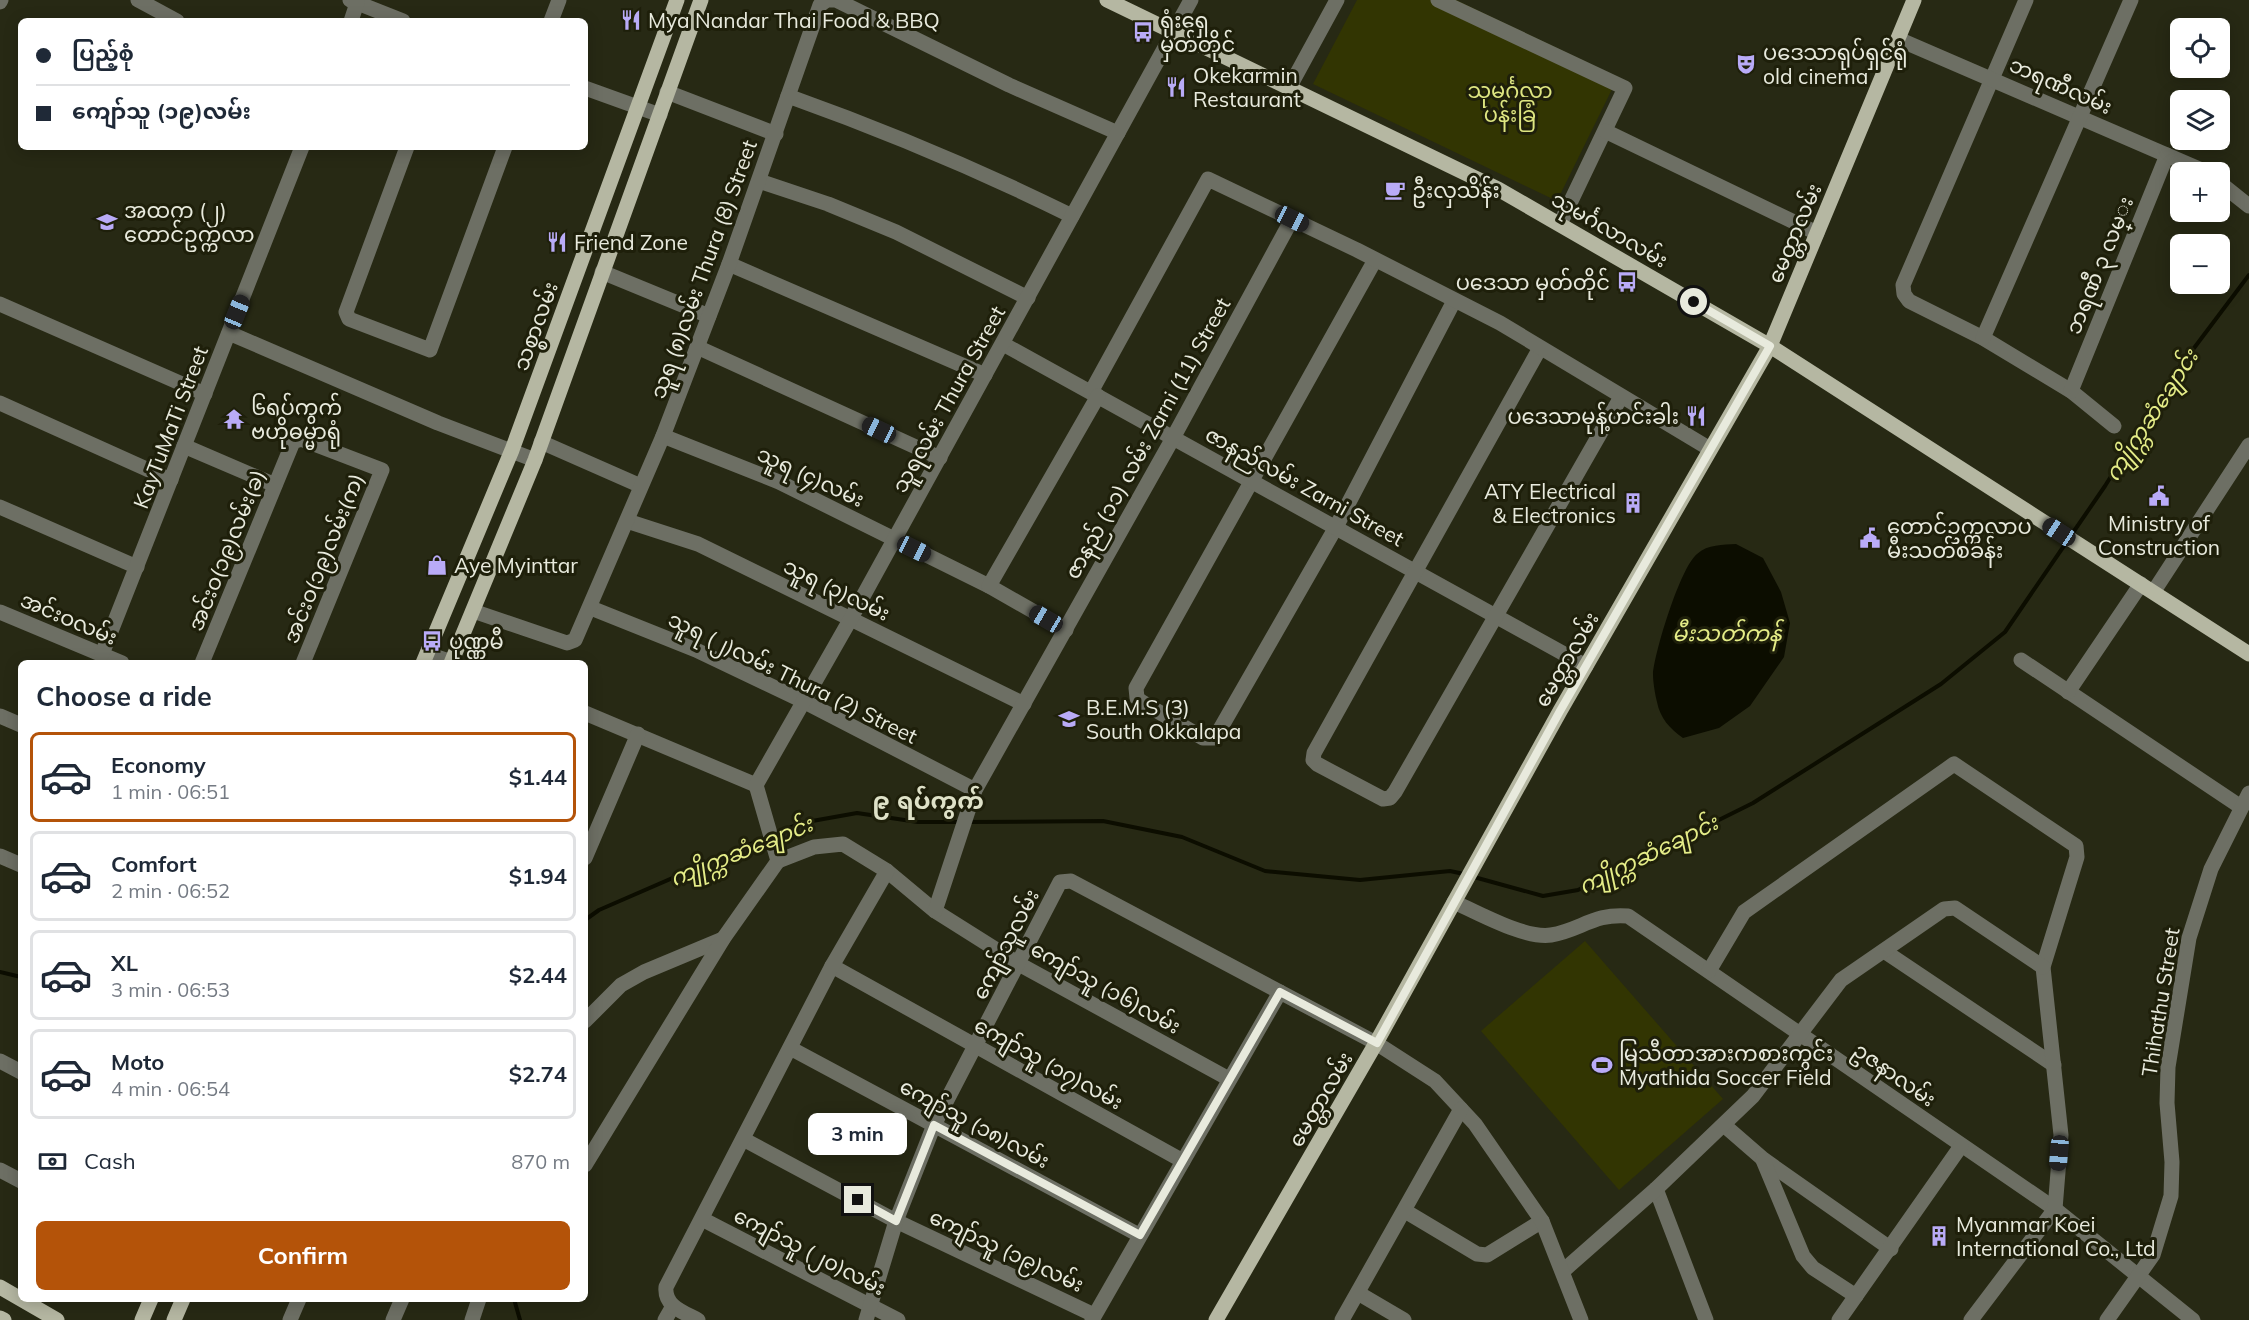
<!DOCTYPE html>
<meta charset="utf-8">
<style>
:root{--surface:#fff;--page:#f2f2f3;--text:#1f2937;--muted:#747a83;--line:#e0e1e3;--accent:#b45309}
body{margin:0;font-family:Mulish,"Noto Sans Myanmar",sans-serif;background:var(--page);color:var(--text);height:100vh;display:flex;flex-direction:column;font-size:22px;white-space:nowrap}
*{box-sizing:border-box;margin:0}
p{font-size:20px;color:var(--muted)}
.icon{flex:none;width:33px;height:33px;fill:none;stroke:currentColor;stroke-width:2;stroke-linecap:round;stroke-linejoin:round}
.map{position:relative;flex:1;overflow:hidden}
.sheet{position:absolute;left:18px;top:660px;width:570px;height:642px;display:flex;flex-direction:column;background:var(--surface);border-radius:9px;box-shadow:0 3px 15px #0003}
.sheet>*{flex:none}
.banner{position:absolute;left:18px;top:18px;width:570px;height:132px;border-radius:9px;box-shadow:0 3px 15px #0003;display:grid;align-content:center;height:132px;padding:0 18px;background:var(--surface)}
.fabs{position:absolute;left:2170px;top:18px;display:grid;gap:12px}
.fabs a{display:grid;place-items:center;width:60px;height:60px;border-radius:9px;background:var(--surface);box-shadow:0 3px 15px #0003;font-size:30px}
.end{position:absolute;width:27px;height:27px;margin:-14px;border:8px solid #e8eadd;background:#111;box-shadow:0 0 0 3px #111}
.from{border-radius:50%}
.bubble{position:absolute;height:42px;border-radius:9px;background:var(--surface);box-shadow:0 3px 15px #0003;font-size:20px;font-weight:700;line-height:42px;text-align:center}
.car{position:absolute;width:18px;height:36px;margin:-18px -9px;border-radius:8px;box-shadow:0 0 4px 2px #0007;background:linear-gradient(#222 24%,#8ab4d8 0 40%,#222 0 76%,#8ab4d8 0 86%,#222 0)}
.banner b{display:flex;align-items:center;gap:21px;height:57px;font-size:22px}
.banner b+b{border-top:2px solid var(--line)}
.banner i{width:15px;height:15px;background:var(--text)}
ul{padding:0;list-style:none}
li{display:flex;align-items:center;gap:18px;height:90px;margin:0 12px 9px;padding:0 6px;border:3px solid var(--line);border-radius:9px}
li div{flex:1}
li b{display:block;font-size:22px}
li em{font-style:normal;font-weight:700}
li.active{border-color:var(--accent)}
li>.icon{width:54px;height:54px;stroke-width:1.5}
h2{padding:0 18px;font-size:27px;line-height:72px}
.pay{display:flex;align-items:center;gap:15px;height:66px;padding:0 18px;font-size:22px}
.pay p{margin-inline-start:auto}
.cta{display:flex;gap:12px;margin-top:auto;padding:12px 18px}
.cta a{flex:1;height:69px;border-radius:9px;background:var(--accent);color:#fff;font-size:24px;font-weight:700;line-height:69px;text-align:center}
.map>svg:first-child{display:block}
</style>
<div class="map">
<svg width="2249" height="1320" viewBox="0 0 2249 1320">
<rect width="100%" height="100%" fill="#272914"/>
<g fill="#323502">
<path d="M1357,0H1456L1618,77L1557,201L1313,84Z"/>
<path d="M1585,941L1723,1099L1619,1190L1481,1031Z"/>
</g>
<path fill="#0c0d00" d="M1736,544L1763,558L1781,592L1790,623L1784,657L1750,706L1719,728L1683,738C1670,729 1660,718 1657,702C1655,694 1653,682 1653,674C1655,651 1680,568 1697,554C1708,544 1723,545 1736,544Z"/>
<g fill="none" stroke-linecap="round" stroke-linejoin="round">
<g stroke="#0c0d00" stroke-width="4">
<path d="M2072,534L2105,486L2176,372L2249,275"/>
<path d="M968,822L1103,821L1182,837L1265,871L1360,880L1450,871L1464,874"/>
<path d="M774,834L801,823L857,813L918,822H960"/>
<path d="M1474,877L1543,896L1578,890L1753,803L1941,684L2005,632L2068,540"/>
<path d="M585,920L599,910L767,837"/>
<path d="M0,972L21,977"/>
<path d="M514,1299L520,1320"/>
</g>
<g stroke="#6d6f64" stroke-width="15">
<path d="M138,0L177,21"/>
<path d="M350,0L403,21"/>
<path d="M1438,0L1625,88L1560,224"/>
<path d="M2026,0L1903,285L1904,294L1909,301L1983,338L2071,391L2114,426"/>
<path d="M0,2L1,0"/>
<path d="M351,21L357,3"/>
<path d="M551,21L559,0"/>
<path d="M1898,39L2206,172"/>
<path d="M585,88L660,115"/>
<path d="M1289,88L1337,0"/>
<path d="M667,92L776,134"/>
<path d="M788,96L820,5L827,0H836L1009,85L1118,133"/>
<path d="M1605,131L1817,233"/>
<path d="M407,147L346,312L349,319L430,350L505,147"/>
<path d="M759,181L828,204L896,232L1028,298"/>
<path d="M2220,183L2249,206"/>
<path d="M1375,260L1136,688L1137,698L1142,702L1203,738H1214L1219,731L1336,527L1454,301"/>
<path d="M729,264L985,375"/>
<path d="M602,272L709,316"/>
<path d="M0,304L205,394"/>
<path d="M229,333L438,423L535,460"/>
<path d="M1983,338L2131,0"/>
<path d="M1003,344L1586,666"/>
<path d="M697,347L940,458"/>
<path d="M1540,348L1314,753L1313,760L1317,764L1383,799L1390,798L1395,792L1621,397"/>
<path d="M2071,391L2167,155"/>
<path d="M1091,392L1208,179L1357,250L1500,323L1710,449"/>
<path d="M0,403L171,480"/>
<path d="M663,436L779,482L989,586L1066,630"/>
<path d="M541,442L641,486"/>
<path d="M184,446L275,485"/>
<path d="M0,507L137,567"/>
<path d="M627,521L698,544L1024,704"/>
<path d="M989,586L1098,396"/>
<path d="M2154,591L2249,445"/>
<path d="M591,608L696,650L803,701L975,790"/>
<path d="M473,611L567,643L575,640L663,436L729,264L788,96C886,131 979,170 1072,216"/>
<path d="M0,612L122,663"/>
<path d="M102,654L302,147"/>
<path d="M427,654L455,663"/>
<path d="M2021,660L2241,807"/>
<path d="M202,663L293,442L301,439L382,470L303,663"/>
<path d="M2068,692L2141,584"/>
<path d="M585,713L756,785"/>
<path d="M0,716L21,725"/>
<path d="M0,856L21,865"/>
<path d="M585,858L638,734"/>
<path d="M778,861L814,847L843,844L887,871L935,911L1019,964L1229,1079"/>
<path d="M1454,902C1478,913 1525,939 1551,935C1581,930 1594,913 1628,916L2055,1209L2193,1320"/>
<path d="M935,911L975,790L1173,438L1292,219"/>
<path d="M1884,951L2054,1065"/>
<path d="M832,966L1183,1161"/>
<path d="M1709,971L1744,912L1954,764L2076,846L2077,857L2043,967L2061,1135L2055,1209L1971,1320"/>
<path d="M585,1021L621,985L644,972L723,939"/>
<path d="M790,1048L1139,1235"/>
<path d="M0,1061L21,1072"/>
<path d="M1725,1126L1763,1159L1891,1249"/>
<path d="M743,1139L896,1221L1094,1315"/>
<path d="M1763,1160L1803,1256L1813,1268L1856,1296"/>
<path d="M585,1165L723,939L778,861L756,785L850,620L1191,0"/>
<path d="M0,1170L21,1181"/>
<path d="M1656,1189L1706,1320"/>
<path d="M1405,1211L1477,1254L1487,1255L1542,1221"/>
<path d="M702,1219L898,1320"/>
<path d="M1563,1271L1656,1189L1753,1096L1841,980L1944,909L1955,908L2043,967"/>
<path d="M1358,1293L1404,1320"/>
<path d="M290,1320L299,1299"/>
<path d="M393,1320L402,1299"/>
<path d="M472,1320L479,1299"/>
<path d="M665,1320L673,1306"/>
<path d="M698,1320C683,1312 664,1306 666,1287L832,966L887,871"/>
<path d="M866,1320L896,1221L934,1125L1060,882L1071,881L1376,1043L1435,1081L1475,1124L1542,1221L1581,1320"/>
<path d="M1092,1320L1280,992"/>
<path d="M1342,1320L1461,1109"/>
<path d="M1839,1320L1961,1146"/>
<path d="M2107,1320L2153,1255L2171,1196L2172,1162L2167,1103L2168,1067L2189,938L2211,869L2249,793"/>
</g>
<g stroke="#b5b7a2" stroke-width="15">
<path d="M1107,0L1498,189L1770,346L2249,654"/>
<path d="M423,663L512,450L677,0"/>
<path d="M451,663L535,460L701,0"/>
<path d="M0,1287L57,1320"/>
<path d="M0,1318L4,1320"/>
<path d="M142,1320L151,1299"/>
<path d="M174,1320L183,1299"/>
<path d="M1216,1320L1376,1043L1560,711L1770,346L1914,0"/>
</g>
</g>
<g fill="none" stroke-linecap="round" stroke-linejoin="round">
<path stroke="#e8eadd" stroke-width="8" d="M858,1200L896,1221L934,1125L1140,1235L1280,992L1377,1043L1560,711L1770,346L1694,302"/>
</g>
<defs>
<g id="restaurant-bare" transform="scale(1.62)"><path d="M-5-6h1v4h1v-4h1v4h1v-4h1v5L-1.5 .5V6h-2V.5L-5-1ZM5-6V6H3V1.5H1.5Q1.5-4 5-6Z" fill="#b9abf7" stroke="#1e1f0a" stroke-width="2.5" paint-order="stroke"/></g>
<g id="bus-bare" transform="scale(1.62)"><path d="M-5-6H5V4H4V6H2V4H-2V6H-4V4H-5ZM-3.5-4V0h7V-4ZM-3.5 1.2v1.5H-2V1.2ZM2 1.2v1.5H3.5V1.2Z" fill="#b9abf7" stroke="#1e1f0a" stroke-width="2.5" paint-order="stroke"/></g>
<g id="theatre-bare" transform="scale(1.62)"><path d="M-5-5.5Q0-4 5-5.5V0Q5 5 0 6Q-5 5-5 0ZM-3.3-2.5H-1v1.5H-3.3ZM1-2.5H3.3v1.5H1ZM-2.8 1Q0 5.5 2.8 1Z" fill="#b9abf7" stroke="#1e1f0a" stroke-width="2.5" paint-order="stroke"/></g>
<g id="cafe-bare" transform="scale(1.62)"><path d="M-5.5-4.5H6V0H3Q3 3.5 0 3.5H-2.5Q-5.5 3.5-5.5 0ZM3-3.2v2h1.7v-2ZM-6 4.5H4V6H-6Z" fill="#b9abf7" stroke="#1e1f0a" stroke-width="2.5" paint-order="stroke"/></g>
<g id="school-bare" transform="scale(1.62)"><path d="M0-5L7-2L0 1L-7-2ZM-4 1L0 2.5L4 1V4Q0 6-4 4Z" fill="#b9abf7" stroke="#1e1f0a" stroke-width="2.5" paint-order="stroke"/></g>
<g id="temple-bare" transform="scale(1.62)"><path d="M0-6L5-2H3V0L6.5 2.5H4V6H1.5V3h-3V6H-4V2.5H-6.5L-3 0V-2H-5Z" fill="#b9abf7" stroke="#1e1f0a" stroke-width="2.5" paint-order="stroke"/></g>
<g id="civic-bare" transform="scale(1.62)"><path d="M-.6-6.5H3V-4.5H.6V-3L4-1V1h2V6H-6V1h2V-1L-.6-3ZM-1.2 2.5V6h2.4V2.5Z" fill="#b9abf7" stroke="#1e1f0a" stroke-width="2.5" paint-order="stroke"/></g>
<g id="building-bare" transform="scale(1.62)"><path d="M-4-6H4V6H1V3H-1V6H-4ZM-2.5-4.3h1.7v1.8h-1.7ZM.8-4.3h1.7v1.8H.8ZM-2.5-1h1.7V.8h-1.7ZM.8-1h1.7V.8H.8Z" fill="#b9abf7" stroke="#1e1f0a" stroke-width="2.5" paint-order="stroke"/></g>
<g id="shop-bare" transform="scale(1.62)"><path d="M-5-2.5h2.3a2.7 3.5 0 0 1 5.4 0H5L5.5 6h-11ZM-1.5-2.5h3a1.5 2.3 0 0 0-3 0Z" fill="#b9abf7" stroke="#1e1f0a" stroke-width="2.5" paint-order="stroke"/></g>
<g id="stadium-bare" transform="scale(1.62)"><path d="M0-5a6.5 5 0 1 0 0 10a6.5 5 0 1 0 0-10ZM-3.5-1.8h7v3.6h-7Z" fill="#b9abf7" stroke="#1e1f0a" stroke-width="2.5" paint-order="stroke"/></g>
</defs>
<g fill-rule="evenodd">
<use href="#restaurant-bare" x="631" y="20"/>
<use href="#bus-bare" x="1143" y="32"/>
<use href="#theatre-bare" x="1746" y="64"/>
<use href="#restaurant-bare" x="1176" y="87"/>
<use href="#cafe-bare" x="1395" y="190"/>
<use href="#school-bare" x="107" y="222"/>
<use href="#restaurant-bare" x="557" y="242"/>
<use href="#bus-bare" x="1627" y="282"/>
<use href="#restaurant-bare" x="1696" y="416"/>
<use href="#temple-bare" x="234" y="419"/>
<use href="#civic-bare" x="2159" y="496"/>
<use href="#building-bare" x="1633" y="503"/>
<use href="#civic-bare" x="1870" y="538"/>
<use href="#shop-bare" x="437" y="565"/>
<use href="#bus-bare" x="432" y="641"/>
<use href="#school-bare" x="1069" y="719"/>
<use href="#stadium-bare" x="1602" y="1065"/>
<use href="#building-bare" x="1939" y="1236"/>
</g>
<g text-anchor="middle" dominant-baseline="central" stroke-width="6" stroke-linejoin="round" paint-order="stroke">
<g font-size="21" fill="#e8eadd" stroke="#1e1f0a" text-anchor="start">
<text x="648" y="20">Mya Nandar Thai Food &amp; BBQ</text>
<text x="1160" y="20">ရုံးရှေ့<tspan x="1160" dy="24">မှတ်တိုင်</tspan></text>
<text x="1763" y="52">ပဒေသာရုပ်ရှင်ရုံ<tspan x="1763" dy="24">old cinema</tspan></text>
<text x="1193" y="75">Okekarmin<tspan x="1193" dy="24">Restaurant</tspan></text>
<text x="1412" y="190">ဦးလှသိန်း</text>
<text x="124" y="210">အထက (၂)<tspan x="124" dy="24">တောင်ဥက္ကလာ</tspan></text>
<text x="574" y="242">Friend Zone</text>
<text x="1610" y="282" text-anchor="end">ပဒေသာ မှတ်တိုင်</text>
<text x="251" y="407">၆ရပ်ကွက်<tspan x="251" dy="24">ဗဟိုဓမ္မာရုံ</tspan></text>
<text x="1679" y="416" text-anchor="end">ပဒေသာမုန့်ဟင်းခါး</text>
<text x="1616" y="491" text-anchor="end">ATY Electrical<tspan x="1616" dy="24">&amp; Electronics</tspan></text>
<text x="2159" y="523" text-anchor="middle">Ministry of<tspan x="2159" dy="24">Construction</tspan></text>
<text x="1887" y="526">တောင်ဥက္ကလာပ<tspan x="1887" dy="24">မီးသတ်စခန်း</tspan></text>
<text x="454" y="565">Aye Myinttar</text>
<text x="449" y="641">ပုဏ္ဏမီ</text>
<text x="1086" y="707">B.E.M.S (3)<tspan x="1086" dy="24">South Okkalapa</tspan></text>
<text x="1619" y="1053">မြသီတာအားကစားကွင်း<tspan x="1619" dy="24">Myathida Soccer Field</tspan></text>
<text x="1956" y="1224">Myanmar Koei<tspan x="1956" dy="24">International Co., Ltd</tspan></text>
</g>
<g font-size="21" fill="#e8eadd" stroke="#1e1f0a">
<text transform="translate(2061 85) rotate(24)">ဘရဏီလမ်း</text>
<text transform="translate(1610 229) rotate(30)">သုမင်္ဂလာလမ်း</text>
<text transform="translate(1794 233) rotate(-67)">မေတ္တာလမ်း</text>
<text transform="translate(2099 265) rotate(-68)">ဘရဏီ ၃ လမ္း</text>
<text transform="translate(703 269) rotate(-70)">သူရ (၈)လမ်း Thura (8) Street</text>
<text transform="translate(535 326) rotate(-70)">သစ္စာလမ်း</text>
<text transform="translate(948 399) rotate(-61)">သူရလမ်း Thura Street</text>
<text transform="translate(170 427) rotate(-69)">KayTuMaTi Street</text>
<text transform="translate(1147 438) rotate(-61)">ဇာနည် (၁၁) လမ်း Zarni (11) Street</text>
<text transform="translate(811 476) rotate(25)">သူရ (၄)လမ်း</text>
<text transform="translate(1305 486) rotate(29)">ဇာနည်လမ်း Zarni Street</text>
<text transform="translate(226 550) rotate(-68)">အင်းဝ(၁၉)လမ်း(ခ)</text>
<text transform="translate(323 558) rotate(-68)">အင်းဝ(၁၉)လမ်း(က)</text>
<text transform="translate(837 589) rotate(26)">သူရ (၃)လမ်း</text>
<text transform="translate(69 618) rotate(23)">အင်းဝလမ်း</text>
<text transform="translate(1566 659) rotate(-60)">မေတ္တာလမ်း</text>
<text transform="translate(793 677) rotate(26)">သူရ (၂)လမ်း Thura (2) Street</text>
<text transform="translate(1005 944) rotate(-63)">ကျော်သူလမ်း</text>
<text transform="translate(1106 987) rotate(29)">ကျော်သူ (၁၆)လမ်း</text>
<text transform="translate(2160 1002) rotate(-81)">Thihathu Street</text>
<text transform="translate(1049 1063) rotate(29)">ကျော်သူ (၁၇)လမ်း</text>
<text transform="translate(1895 1074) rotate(35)">ဥဇနာလမ်း</text>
<text transform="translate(1320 1099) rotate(-60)">မေတ္တာလမ်း</text>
<text transform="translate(975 1123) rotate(28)">ကျော်သူ (၁၈)လမ်း</text>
<text transform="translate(1007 1250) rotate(25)">ကျော်သူ (၁၉)လမ်း</text>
<text transform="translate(810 1251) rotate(27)">ကျော်သူ (၂၀)လမ်း</text>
</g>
<g font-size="21" fill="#dee681" stroke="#1e1f0a">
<text x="1510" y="90">သုမင်္ဂလာ<tspan x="1510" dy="24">ပန်းခြံ</tspan></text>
</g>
<g font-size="22" font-style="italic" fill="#e5ed88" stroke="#1e1f0a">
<text transform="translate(2151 415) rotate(-57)">ကျိုက္ကဆံချောင်း</text>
<text x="1727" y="633">မီးသတ်ကန်</text>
<text transform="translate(741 851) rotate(-22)">ကျိုက္ကဆံချောင်း</text>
<text transform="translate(1648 854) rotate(-26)">ကျိုက္ကဆံချောင်း</text>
</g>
<g font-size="24" font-weight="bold" fill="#dfe2c8" stroke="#1e1f0a">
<text x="928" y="800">၉ ရပ်ကွက်</text>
</g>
</g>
</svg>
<div class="fabs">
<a><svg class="icon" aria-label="locate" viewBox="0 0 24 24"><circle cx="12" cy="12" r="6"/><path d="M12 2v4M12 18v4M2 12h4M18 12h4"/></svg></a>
<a><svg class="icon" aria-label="layers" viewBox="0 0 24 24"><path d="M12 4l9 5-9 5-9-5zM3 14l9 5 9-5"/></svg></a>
<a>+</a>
<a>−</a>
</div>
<i class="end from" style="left:1694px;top:302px"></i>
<i class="end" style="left:858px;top:1200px"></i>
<div class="bubble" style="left:808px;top:1113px;width:99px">3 min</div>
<i class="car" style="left:1292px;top:219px;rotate:116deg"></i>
<i class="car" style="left:237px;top:312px;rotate:22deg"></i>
<i class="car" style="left:879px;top:430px;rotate:295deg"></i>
<i class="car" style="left:2059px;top:532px;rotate:303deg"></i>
<i class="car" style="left:914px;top:549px;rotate:116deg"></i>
<i class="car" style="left:1046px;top:619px;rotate:300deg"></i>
<i class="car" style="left:2059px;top:1153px;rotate:185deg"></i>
<div class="banner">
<b><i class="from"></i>ပြည့်စုံ</b>
<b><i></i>ကျော်သူ (၁၉)လမ်း</b>
</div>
<section class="sheet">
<h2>Choose a ride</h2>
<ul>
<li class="active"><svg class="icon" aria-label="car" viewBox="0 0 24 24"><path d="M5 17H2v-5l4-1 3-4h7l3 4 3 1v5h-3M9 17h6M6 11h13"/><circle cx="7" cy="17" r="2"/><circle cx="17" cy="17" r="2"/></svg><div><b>Economy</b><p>1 min · 06:51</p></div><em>$1.44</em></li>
<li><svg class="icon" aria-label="car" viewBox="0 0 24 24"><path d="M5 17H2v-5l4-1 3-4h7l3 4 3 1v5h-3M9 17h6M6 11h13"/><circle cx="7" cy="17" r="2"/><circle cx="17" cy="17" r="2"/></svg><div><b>Comfort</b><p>2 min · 06:52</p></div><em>$1.94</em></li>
<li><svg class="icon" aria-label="car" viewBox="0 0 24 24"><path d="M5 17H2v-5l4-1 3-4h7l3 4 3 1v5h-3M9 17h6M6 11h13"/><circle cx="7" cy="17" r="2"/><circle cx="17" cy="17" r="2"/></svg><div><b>XL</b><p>3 min · 06:53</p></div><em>$2.44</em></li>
<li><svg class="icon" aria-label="car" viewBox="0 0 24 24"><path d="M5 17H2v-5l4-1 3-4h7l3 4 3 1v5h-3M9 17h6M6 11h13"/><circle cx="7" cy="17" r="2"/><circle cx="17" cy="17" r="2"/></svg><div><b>Moto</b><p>4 min · 06:54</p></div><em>$2.74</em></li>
</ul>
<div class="pay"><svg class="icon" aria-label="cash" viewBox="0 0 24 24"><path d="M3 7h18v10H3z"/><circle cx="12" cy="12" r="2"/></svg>Cash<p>870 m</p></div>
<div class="cta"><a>Confirm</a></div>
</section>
</div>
